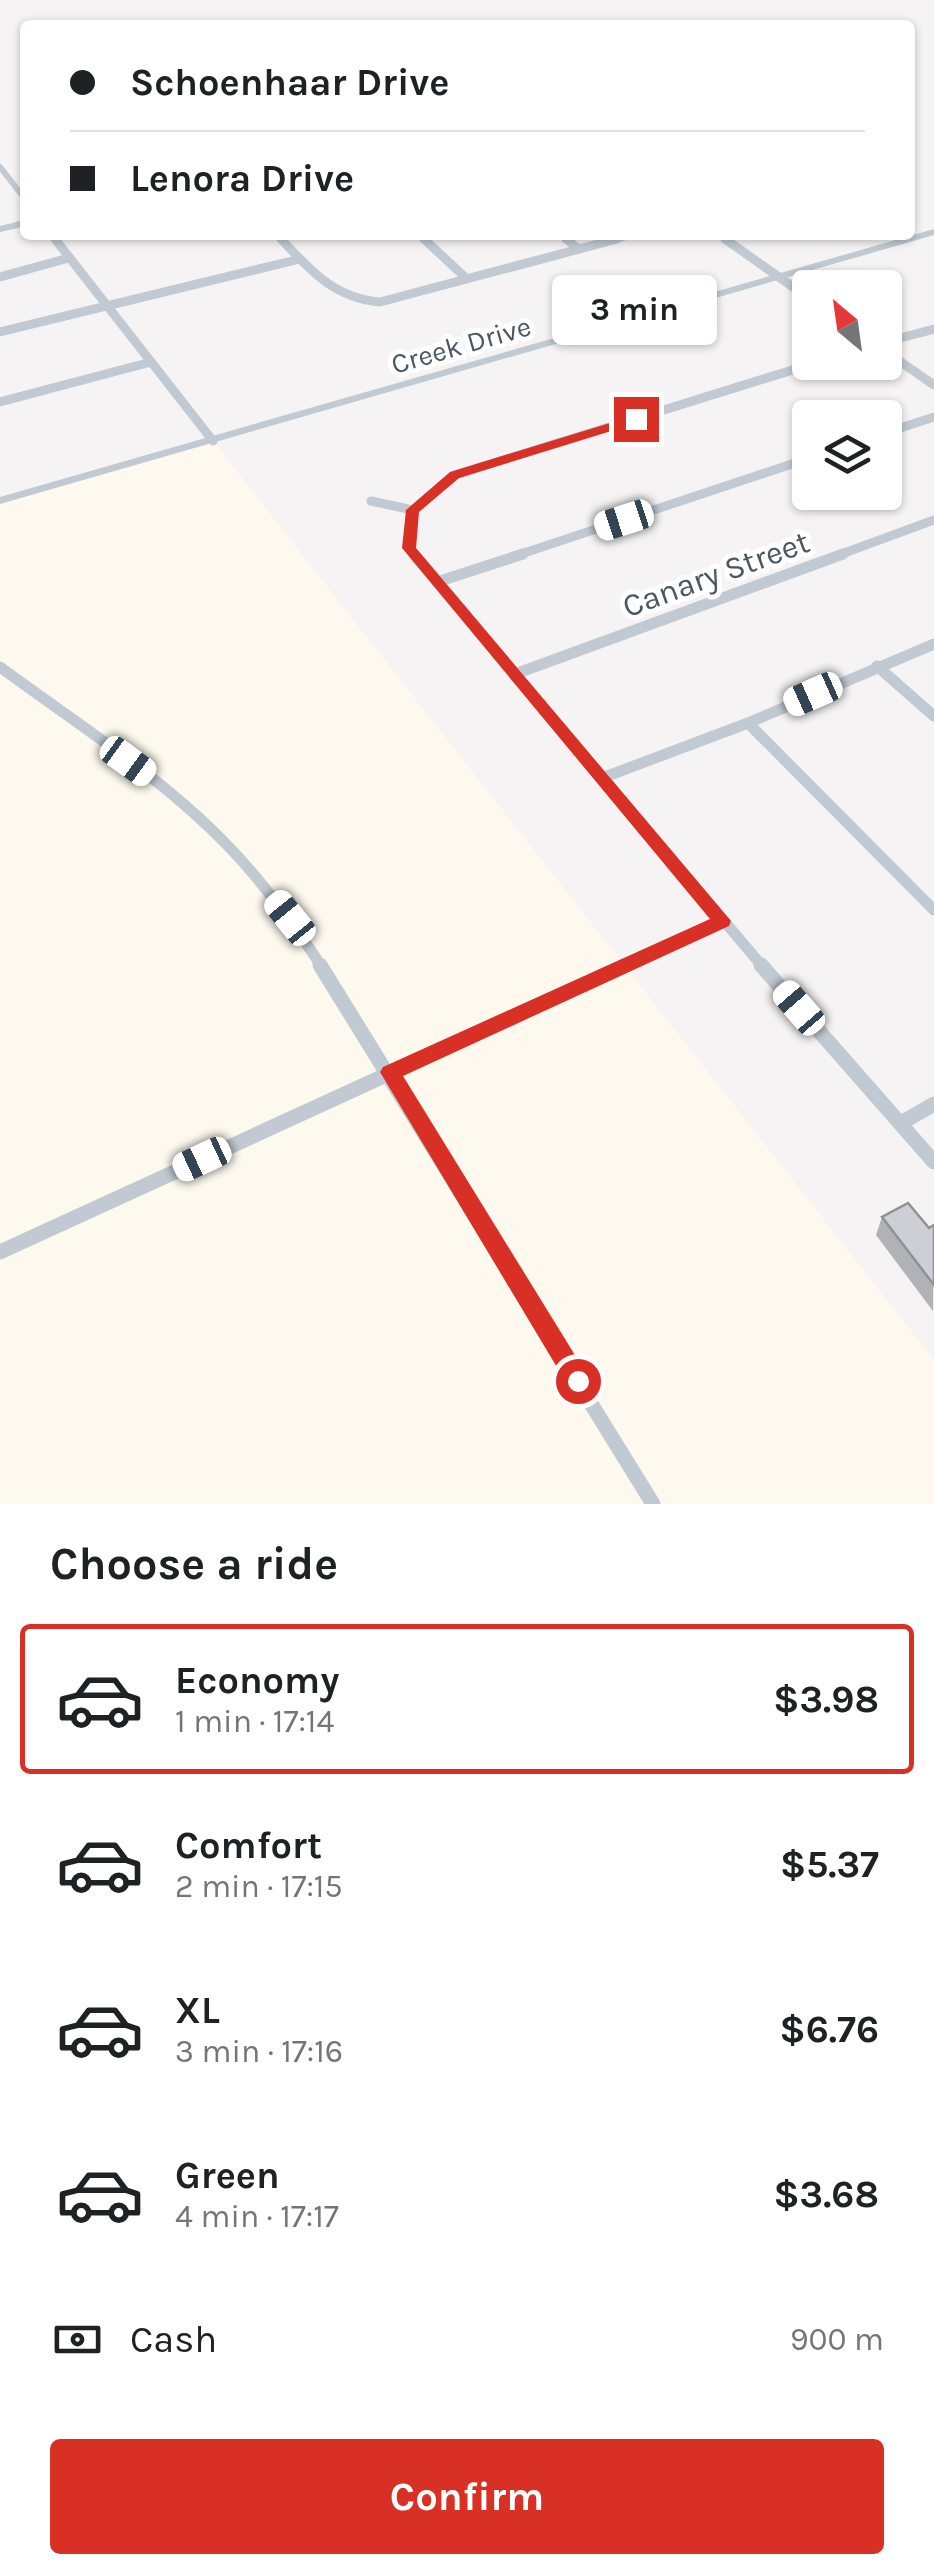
<!DOCTYPE html>
<meta charset="utf-8">
<style>
:root{--surface:#fff;--page:#f6f6f6;--text:#202124;--muted:#757577;--line:#e0e0e0;--accent:#d93025}
body{margin:0;font-family:Karla,sans-serif;background:var(--page);color:var(--text);height:100vh;display:flex;flex-direction:column;font-size:38px;white-space:nowrap}
*{box-sizing:border-box;margin:0}
p{font-size:32px;color:var(--muted)}
.icon{flex:none;width:55px;height:55px;fill:none;stroke:currentColor;stroke-width:2;stroke-linecap:round;stroke-linejoin:round}
.map{position:relative;height:1504px;overflow:hidden}
.details{display:flex;flex-direction:column;background:var(--surface);flex:1}
.details>*{flex:none}
.hud{position:absolute;left:20px;top:20px;width:895px;height:220px;border-radius:10px;box-shadow:0 2px 8px #0004;display:grid;align-content:center;height:220px;padding:0 50px;background:var(--surface)}
.needle{width:65px;rotate:331deg}
.tools{position:absolute;left:792px;top:270px;display:grid;gap:20px}
.tools a{display:grid;place-items:center;width:110px;height:110px;border-radius:10px;background:var(--surface);box-shadow:0 2px 8px #0004;font-size:50px}
.end{position:absolute;width:45px;height:45px;margin:-22px;border:12px solid #d93025;background:#fff;box-shadow:0 0 0 5px #fff}
.from{border-radius:50%}
.bubble{position:absolute;height:70px;border-radius:10px;background:var(--surface);box-shadow:0 2px 8px #0004;font-size:32px;font-weight:700;line-height:70px;text-align:center}
.car{position:absolute;width:30px;height:60px;margin:-30px -15px;border-radius:12px;box-shadow:0 0 8px 2px #0007;background:linear-gradient(#fff 24%,#345 0 40%,#fff 0 76%,#345 0 86%,#fff 0)}
.hud b{display:flex;align-items:center;gap:35px;height:95px;font-size:38px}
.hud b+b{border-top:2px solid var(--line)}
.hud i{width:25px;height:25px;background:var(--text)}
ul{padding:0;list-style:none}
li{display:flex;align-items:center;gap:30px;height:150px;margin:0 20px 15px;padding:0 30px;border:5px solid transparent;border-radius:10px}
li div{flex:1}
li b{display:block;font-size:38px}
li em{font-style:normal;font-weight:700}
li.on{border-color:var(--accent)}
li>.icon{width:90px;height:90px;stroke-width:1.5}
h2{padding:0 50px;font-size:45px;line-height:120px}
.pay{display:flex;align-items:center;gap:25px;height:110px;padding:0 50px;font-size:38px}
.pay p{margin-inline-start:auto}
.action{display:flex;gap:20px;margin-top:auto;padding:20px 50px}
.action a{flex:1;height:115px;border-radius:10px;background:var(--accent);color:#fff;font-size:40px;font-weight:700;line-height:115px;text-align:center}
.map>svg:first-child{display:block}
</style>
<div class="map">
<svg width="934" height="1504" viewBox="0 0 934 1504">
<rect width="100%" height="100%" fill="#f5f3f3"/>
<path fill="#fdf9ef" d="M213,441L934,1360V1504H0V501Z"/>
<g fill="none" stroke-linecap="round" stroke-linejoin="round">
<g stroke="#c1cad2" stroke-width="6">
<path d="M0,167L25,199"/>
<path d="M0,229L25,223"/>
<path d="M52,235L57,242"/>
<path d="M277,235L283,242"/>
<path d="M419,235L426,242"/>
<path d="M561,235L570,242"/>
<path d="M719,235L728,242"/>
<path d="M608,242L633,235"/>
</g>
<g stroke="#c1cad2" stroke-width="9">
<path d="M55,239L213,441"/>
<path d="M281,239C311,271 334,298 380,302L617,239"/>
<path d="M424,239L467,279"/>
<path d="M566,239L579,249"/>
<path d="M725,239L810,299"/>
<path d="M0,277L69,258"/>
<path d="M0,332L300,259"/>
<path d="M885,342L934,329"/>
<path d="M885,351L934,385"/>
<path d="M0,402L151,362"/>
<path d="M885,433L934,417"/>
<path d="M371,501L413,510"/>
<path d="M416,556L409,548L413,510L455,475L818,362"/>
<path d="M515,556L810,458"/>
<path d="M836,556L934,520"/>
</g>
<g stroke="#c1cad2" stroke-width="11">
<path d="M414,554L763,967"/>
<path d="M437,582L523,554"/>
<path d="M877,666L934,716"/>
<path d="M0,667C77,724 162,777 229,847C264,883 294,925 322,967"/>
<path d="M515,674L843,554"/>
<path d="M748,723L934,910"/>
<path d="M602,778L748,723L934,644"/>
<path d="M621,967L722,921"/>
</g>
<g stroke="#c1cad2" stroke-width="15">
<path d="M320,965L653,1504"/>
<path d="M761,965L934,1162"/>
<path d="M901,1123L934,1104"/>
<path d="M0,1252L626,965"/>
</g>
<path fill="#c1cad2" fill-rule="evenodd" d="M934,229V235L0,504V497Z"/>
</g>
<path fill="#b0b2b7" d="M882,1217L929,1228L934,1225L933,1311L876,1235Z"/>
<path fill="#cdcfd5" stroke="#909195" stroke-width="2.5" d="M908,1203L929,1228L934,1225V1285L882,1217Z"/>
<path fill="#d93025" d="M636,415L640,416V422L459,478L419,512L416,548L731,921L729,926L403,1076L586,1373L590,1381L586,1389L578,1392L570,1389L380,1072L383,1067L710,919L402,548L406,510L450,472Z"/>
<g text-anchor="middle" dominant-baseline="central" stroke-width="10" stroke-linejoin="round" paint-order="stroke">
<g font-size="28" fill="#4a5661" stroke="#fff">
<text transform="translate(461 345) rotate(-16)">Creek Drive</text>
</g>
<g font-size="32" fill="#4a5661" stroke="#fff">
<text transform="translate(716 574) rotate(-20)">Canary Street</text>
</g>
</g>
</svg>
<div class="tools">
<a><svg class="needle" viewBox="-14 -14 28 28"><path d="M0-13l5 13h-10z" fill="#e53935"/><path d="M0 13l5-13h-10z" fill="#757577"/></svg></a>
<a><svg class="icon" aria-label="layers" viewBox="0 0 24 24"><path d="M12 4l9 5-9 5-9-5zM3 14l9 5 9-5"/></svg></a>
</div>
<i class="end from" style="left:578px;top:1381px"></i>
<i class="end" style="left:636px;top:419px"></i>
<div class="bubble" style="left:552px;top:275px;width:165px">3 min</div>
<i class="car" style="left:624px;top:520px;rotate:252deg"></i>
<i class="car" style="left:813px;top:694px;rotate:246deg"></i>
<i class="car" style="left:128px;top:761px;rotate:126deg"></i>
<i class="car" style="left:290px;top:918px;rotate:321deg"></i>
<i class="car" style="left:799px;top:1008px;rotate:319deg"></i>
<i class="car" style="left:202px;top:1159px;rotate:245deg"></i>
<div class="hud">
<b><i class="from"></i>Schoenhaar Drive</b>
<b><i></i>Lenora Drive</b>
</div>
</div>
<section class="details">
<h2>Choose a ride</h2>
<ul>
<li class="on"><svg class="icon" aria-label="car" viewBox="0 0 24 24"><path d="M5 17H2v-5l4-1 3-4h7l3 4 3 1v5h-3M9 17h6M6 11h13"/><circle cx="7" cy="17" r="2"/><circle cx="17" cy="17" r="2"/></svg><div><b>Economy</b><p>1 min · 17:14</p></div><em>$3.98</em></li>
<li><svg class="icon" aria-label="car" viewBox="0 0 24 24"><path d="M5 17H2v-5l4-1 3-4h7l3 4 3 1v5h-3M9 17h6M6 11h13"/><circle cx="7" cy="17" r="2"/><circle cx="17" cy="17" r="2"/></svg><div><b>Comfort</b><p>2 min · 17:15</p></div><em>$5.37</em></li>
<li><svg class="icon" aria-label="car" viewBox="0 0 24 24"><path d="M5 17H2v-5l4-1 3-4h7l3 4 3 1v5h-3M9 17h6M6 11h13"/><circle cx="7" cy="17" r="2"/><circle cx="17" cy="17" r="2"/></svg><div><b>XL</b><p>3 min · 17:16</p></div><em>$6.76</em></li>
<li><svg class="icon" aria-label="car" viewBox="0 0 24 24"><path d="M5 17H2v-5l4-1 3-4h7l3 4 3 1v5h-3M9 17h6M6 11h13"/><circle cx="7" cy="17" r="2"/><circle cx="17" cy="17" r="2"/></svg><div><b>Green</b><p>4 min · 17:17</p></div><em>$3.68</em></li>
</ul>
<div class="pay"><svg class="icon" aria-label="cash" viewBox="0 0 24 24"><path d="M3 7h18v10H3z"/><circle cx="12" cy="12" r="2"/></svg>Cash<p>900 m</p></div>
<div class="action"><a>Confirm</a></div>
</section>
